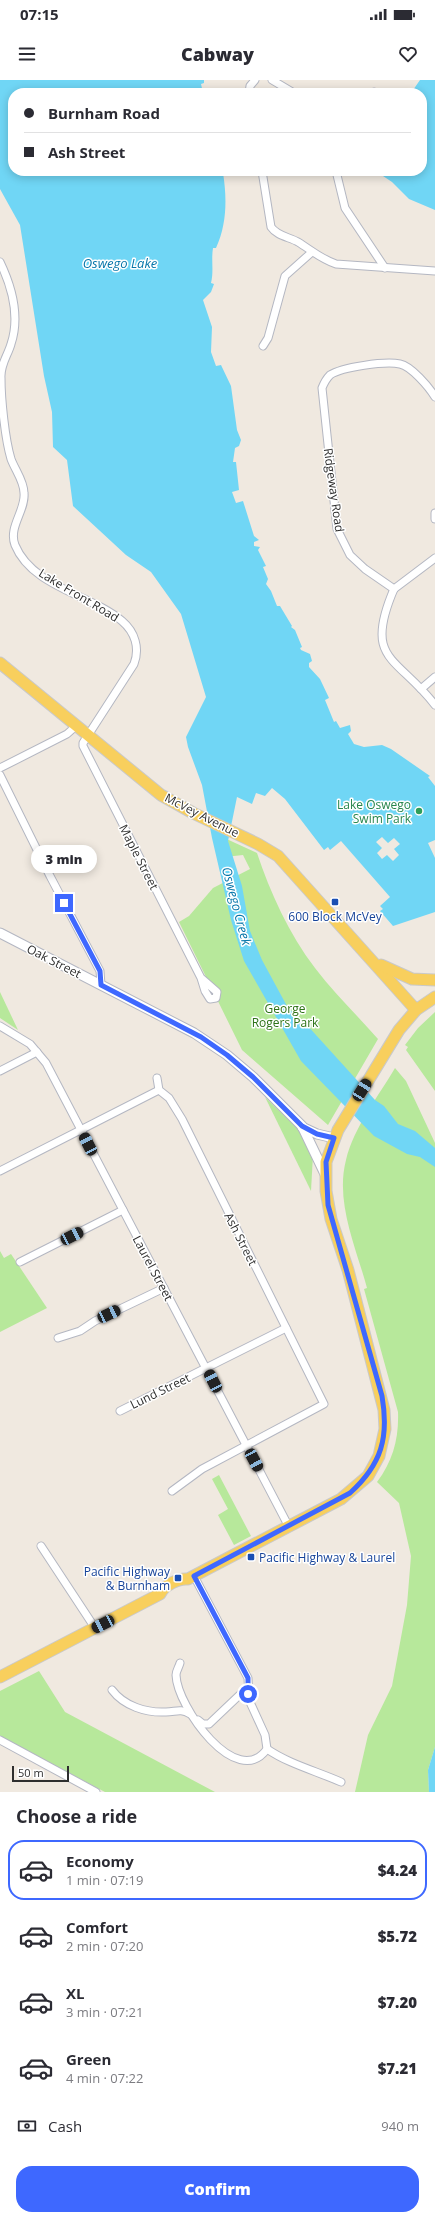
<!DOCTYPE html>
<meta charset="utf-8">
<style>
:root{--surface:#fff;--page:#f7f7f7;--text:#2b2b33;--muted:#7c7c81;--line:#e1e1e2;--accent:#3e68ff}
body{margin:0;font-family:"Open Sans",sans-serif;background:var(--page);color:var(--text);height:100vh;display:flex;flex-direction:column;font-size:15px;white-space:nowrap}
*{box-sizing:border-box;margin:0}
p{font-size:13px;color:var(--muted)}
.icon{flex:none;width:22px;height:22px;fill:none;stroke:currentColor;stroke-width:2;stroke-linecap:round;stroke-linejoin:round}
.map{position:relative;height:1712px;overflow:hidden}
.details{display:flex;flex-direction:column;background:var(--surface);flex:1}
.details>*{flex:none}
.hud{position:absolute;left:8px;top:8px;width:419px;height:88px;border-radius:16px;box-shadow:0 2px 10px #0003;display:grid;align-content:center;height:88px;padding:0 16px;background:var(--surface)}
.scale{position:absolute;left:12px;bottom:10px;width:57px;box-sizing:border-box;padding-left:4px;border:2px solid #2e2e2e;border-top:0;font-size:11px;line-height:14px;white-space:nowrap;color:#2e2e2e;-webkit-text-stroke:3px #fff;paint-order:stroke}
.end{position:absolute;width:18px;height:18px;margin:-9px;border:5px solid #3e68ff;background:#fff;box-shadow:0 0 0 2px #fff}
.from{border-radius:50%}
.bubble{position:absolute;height:28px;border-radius:14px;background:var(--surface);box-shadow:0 2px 10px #0003;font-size:13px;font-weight:800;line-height:28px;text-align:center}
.car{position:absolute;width:12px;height:24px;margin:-12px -6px;border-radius:5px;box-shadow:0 0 3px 1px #0007;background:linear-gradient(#222 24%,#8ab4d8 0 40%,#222 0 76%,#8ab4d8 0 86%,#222 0)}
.hud b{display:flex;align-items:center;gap:14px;height:38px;font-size:15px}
.hud b+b{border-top:1px solid var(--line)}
.hud i{width:10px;height:10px;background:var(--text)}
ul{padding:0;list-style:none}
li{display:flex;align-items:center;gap:12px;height:60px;margin:0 8px 6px;padding:0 8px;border:2px solid transparent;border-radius:16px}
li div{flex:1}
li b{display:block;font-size:15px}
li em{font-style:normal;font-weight:800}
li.on{border-color:var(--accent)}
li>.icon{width:36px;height:36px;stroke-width:1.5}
h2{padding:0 16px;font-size:18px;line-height:48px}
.pay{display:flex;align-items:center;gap:10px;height:44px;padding:0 16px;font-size:15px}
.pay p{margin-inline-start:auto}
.action{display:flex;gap:8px;margin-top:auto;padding:8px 16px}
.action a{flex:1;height:46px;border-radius:16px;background:var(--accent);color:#fff;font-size:16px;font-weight:800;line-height:46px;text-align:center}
.status{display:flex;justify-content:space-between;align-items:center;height:28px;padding:0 20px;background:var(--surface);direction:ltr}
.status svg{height:11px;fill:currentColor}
header{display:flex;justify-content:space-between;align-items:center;height:52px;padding:0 16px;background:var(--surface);font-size:18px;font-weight:800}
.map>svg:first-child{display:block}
</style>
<div class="status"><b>07:15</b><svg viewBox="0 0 49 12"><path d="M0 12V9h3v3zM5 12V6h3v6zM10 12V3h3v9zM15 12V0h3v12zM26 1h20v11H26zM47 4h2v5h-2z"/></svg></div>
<header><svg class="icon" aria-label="menu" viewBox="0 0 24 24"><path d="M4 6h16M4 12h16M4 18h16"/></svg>Cabway<svg class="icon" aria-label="heart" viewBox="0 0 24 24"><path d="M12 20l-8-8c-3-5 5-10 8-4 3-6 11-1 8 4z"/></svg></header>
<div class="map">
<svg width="435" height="1712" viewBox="0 0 435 1712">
<rect width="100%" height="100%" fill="#f0e9e0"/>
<g fill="#b7e89b">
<path d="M220,756L257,773C270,812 289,854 315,888C334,913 357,935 378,959L328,1045L242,970L179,842L189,836L213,808L250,789L243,775L225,777Z"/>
<path d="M0,912L18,950L0,938Z"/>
<path d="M435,932V1011L406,970L408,967L405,965L418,948Z"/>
<path d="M395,988L406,1001L435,1063V1667L428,1690L429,1712H355L368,1655L392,1606L407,1525L411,1476L399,1423L377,1402C393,1381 399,1358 398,1332L364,1209L367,1208C356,1167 335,1122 346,1080C354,1047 378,1017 395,988Z"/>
<path d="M265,1017L299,1050L313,1075L311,1111Z"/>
<path d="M0,1171L4,1178L11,1174L47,1228L0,1252Z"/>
<path d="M219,1395L251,1456L234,1465L218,1435L228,1429L212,1399Z"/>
<path d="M39,1591L65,1632L215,1712H105L0,1657V1611Z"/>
</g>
<g fill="#70d6f5">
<path d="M0,0H204V3L201,4L203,13H13V91H221L223,93C227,118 227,144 216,168H213C211,180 214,191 211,203L214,204L211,212L203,220L212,247L211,272L216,286L221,285L231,306L237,350L241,360L239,366L235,368L233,382H236L239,410L232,412L236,423L243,421L254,456L259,460L254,462V466L260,467L258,470L266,486L263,487L268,499L266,504L271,511L277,526H280L292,546L291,547L295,550L302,567L300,568L301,570L310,574L312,581L309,583V587L320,599L329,618L325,620L334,642L336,641L340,648L350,645L351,651L348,654L354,664L364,667L382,665L391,669L430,696L428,697L435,706V760L428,763L435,778V832L393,846L380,831L383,829L380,826L390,817L341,761L330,770L328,767L324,770L285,719L272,708L265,716L256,713L252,724L237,717L228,761L242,806L250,851L262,880L288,928L306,944L375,1020L384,1026L398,1044L415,1051L435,1068V1087L420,1077L407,1074L374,1056L301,981L244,881L231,840L212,758L202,705L188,667L186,657L206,617L181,534L151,492L126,475L73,426L67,380L53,367L52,332L44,296L20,145L0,109Z"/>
<path d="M420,0H435V130L409,119L392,102L380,94L379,91H422V58L425,56L427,52L422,43V13H411Z"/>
<path d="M435,1667V1712H429L428,1690Z"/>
</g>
<path fill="#f0e9e0" d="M382,757L388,763L394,758L400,764L394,769L399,775L393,781L387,775L382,779L377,773L382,768L376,762Z"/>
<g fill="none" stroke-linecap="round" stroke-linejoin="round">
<g stroke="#b4b7c2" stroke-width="9">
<g id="street">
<path d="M272,0L294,13"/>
<path d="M249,13L250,6L255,0"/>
<path d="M372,13L374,12"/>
<path d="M262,91L271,147C277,156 289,157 298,162C311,170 321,179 336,184L435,191"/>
<path d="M336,91L345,128L385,188"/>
<path d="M0,182C12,207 20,237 11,264C8,275 0,285 1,298C1,319 5,359 11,379C15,390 24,401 24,413C26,430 8,447 15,465C32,507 92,515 122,541C135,552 140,568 134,584L83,663V666L201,898L205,911L210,919L216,918L217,912L201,898"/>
<path d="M263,266L268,258L285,196L312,172"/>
<path d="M435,433V439"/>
<path d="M394,509L365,489L350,475L337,449L322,308C324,303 326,299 330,295C342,287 385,281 400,284C411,286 429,307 435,317"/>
<path d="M394,509C363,581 397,576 435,625"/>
<path d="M394,509L435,478"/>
<path d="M421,609L435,597"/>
<path d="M0,688L67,654L76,646"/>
<path d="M0,695L50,796L100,891L101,905"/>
<path d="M0,946L30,964L46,983L289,1447"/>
<path d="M0,991L37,972"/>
<path d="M157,998L159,1010L169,1018L182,1039L324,1324L202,1389L172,1411"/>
<path d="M0,1091L159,1010"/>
<path d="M20,1182L123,1130"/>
<path d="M58,1258L80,1251L95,1241L164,1208"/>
<path d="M120,1331L286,1248"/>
<path d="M41,1466L95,1548"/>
<path d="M180,1583C179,1587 176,1591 176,1595C177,1627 237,1711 267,1669L265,1655L249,1620L248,1598L194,1496"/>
<path d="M112,1610C124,1626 146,1633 166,1632C176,1632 180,1628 190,1634"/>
<path d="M198,1640L203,1644H209L249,1606"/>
<path d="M0,1660L96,1712"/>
<path d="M267,1669C289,1684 316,1691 341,1702"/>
</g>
</g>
<g stroke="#b4b7c2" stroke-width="11">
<g id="secondary">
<path d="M0,853L194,953L227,975L253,997L302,1046L325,1094"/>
<path d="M302,1047L317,1054L334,1058"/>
</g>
</g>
<g stroke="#c9c9c9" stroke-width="13">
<g id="primary">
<path d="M0,583L161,715L193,733L258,764L278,776L416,930"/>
<path d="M381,885L412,899L435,900"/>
<path d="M0,1597L160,1514C164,1505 179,1498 188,1499L341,1419L368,1396L379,1376L385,1349L384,1330L348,1190L331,1139L326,1111V1082L338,1050L399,950L416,930L435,917"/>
</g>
</g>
<use href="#street" stroke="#fff" stroke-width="7"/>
<use href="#secondary" stroke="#fff" stroke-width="9"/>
<use href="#primary" stroke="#f8cf5d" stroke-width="11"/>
</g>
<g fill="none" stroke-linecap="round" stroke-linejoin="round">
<path stroke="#3e68ff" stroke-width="5" d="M64,823L100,891L101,905L201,957L227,975L253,997L302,1046L317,1054L334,1058L326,1082L328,1125L382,1316C389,1357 382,1384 350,1413L194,1496L248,1598V1614"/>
</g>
<circle fill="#2e9e5b" stroke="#fff" stroke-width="1.5" cx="419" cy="731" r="4"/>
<g fill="#1a4fb4" stroke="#fff" stroke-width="1.5">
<rect x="331" y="818" width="8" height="8" rx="2"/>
<rect x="247" y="1473" width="8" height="8" rx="2"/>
<rect x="174" y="1494" width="8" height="8" rx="2"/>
</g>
<g text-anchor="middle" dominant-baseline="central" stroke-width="3" stroke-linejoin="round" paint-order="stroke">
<g font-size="12" fill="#2e2e2e" stroke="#fff">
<text transform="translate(334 410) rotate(82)">Ridgeway Road</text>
<text transform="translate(79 515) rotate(31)">Lake Front Road</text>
<text transform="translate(202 735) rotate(27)">McVey Avenue</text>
<text transform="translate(139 777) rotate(63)">Maple Street</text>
<text transform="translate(54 881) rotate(27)">Oak Street</text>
<text transform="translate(241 1159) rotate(63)">Ash Street</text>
<text transform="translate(153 1188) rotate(62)">Laurel Street</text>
<text transform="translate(160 1311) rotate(-26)">Lund Street</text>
</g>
<g font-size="12" fill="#27864d" stroke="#fff" text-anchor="end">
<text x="411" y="724">Lake Oswego<tspan x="411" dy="14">Swim Park</tspan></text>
</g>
<g font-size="12" fill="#164399" stroke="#fff">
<text x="335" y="836">600 Block McVey</text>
<text x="259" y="1477" text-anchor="start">Pacific Highway &amp; Laurel</text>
<text x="170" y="1491" text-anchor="end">Pacific Highway<tspan x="170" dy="14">&amp; Burnham</tspan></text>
</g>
<g font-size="12" fill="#2d7217" stroke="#fff">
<text x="285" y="928">George<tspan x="285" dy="14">Rogers Park</tspan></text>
</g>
<g font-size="13" font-style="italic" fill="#0676aa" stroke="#fff">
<text x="120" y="183">Oswego Lake</text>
<text transform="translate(237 826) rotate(75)">Oswego Creek</text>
</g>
</g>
</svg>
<div class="scale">50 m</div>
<i class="end from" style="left:248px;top:1614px"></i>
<i class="end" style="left:64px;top:823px"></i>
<div class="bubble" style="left:31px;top:765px;width:66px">3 min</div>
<i class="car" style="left:362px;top:1010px;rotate:32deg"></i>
<i class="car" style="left:88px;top:1064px;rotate:333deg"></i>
<i class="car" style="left:72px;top:1156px;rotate:63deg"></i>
<i class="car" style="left:109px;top:1234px;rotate:65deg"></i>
<i class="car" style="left:213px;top:1301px;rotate:333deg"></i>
<i class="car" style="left:254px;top:1380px;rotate:152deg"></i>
<i class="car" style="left:103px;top:1544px;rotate:243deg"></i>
<div class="hud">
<b><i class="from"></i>Burnham Road</b>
<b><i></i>Ash Street</b>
</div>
</div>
<section class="details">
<h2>Choose a ride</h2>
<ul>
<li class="on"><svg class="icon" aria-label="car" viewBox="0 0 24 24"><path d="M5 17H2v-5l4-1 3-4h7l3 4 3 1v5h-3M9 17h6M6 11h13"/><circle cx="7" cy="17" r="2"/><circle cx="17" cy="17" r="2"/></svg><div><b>Economy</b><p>1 min · 07:19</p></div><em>$4.24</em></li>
<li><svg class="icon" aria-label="car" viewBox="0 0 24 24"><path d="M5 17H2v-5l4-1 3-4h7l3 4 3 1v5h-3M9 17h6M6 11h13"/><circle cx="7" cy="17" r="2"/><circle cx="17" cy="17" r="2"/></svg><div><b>Comfort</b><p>2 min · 07:20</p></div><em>$5.72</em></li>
<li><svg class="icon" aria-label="car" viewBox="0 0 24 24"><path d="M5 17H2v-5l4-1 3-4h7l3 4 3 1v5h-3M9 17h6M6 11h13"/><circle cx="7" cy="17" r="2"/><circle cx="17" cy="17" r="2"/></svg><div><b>XL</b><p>3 min · 07:21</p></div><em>$7.20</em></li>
<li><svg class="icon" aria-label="car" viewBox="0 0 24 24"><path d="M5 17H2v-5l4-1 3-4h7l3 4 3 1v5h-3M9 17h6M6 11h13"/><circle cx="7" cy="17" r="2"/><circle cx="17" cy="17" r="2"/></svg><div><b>Green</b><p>4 min · 07:22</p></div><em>$7.21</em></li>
</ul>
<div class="pay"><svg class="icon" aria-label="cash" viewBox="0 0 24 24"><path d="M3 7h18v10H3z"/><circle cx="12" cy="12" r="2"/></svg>Cash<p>940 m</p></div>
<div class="action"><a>Confirm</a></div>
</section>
